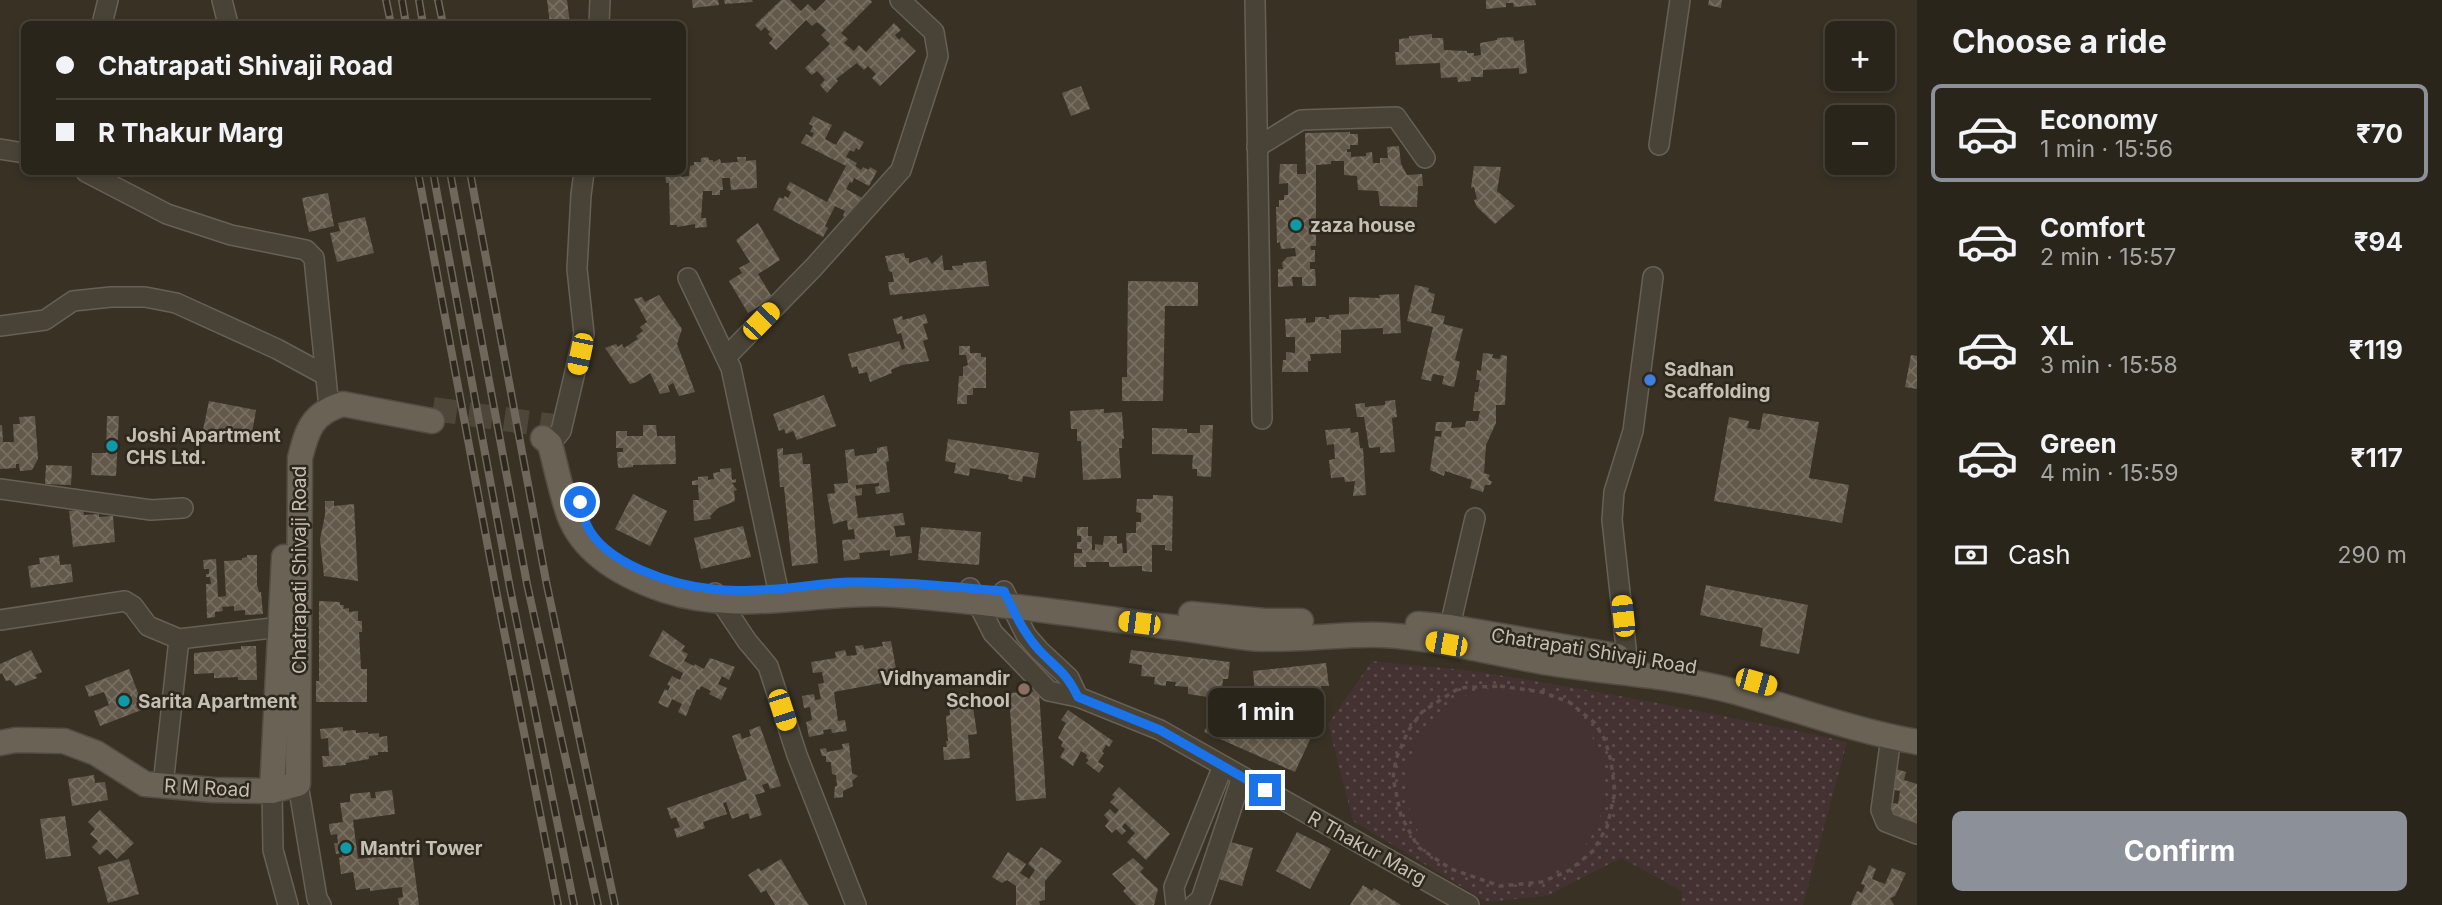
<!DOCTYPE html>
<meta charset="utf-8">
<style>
:root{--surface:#2a251b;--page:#322d24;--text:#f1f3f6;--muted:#a5a5a3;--line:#46423a;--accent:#8c9099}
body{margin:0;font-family:Inter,sans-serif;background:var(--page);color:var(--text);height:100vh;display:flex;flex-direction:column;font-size:26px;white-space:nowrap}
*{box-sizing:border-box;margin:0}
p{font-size:23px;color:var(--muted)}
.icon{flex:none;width:38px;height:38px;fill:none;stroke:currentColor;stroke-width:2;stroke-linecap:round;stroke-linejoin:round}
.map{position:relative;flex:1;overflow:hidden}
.side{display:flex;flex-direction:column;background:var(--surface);width:525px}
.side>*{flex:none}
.banner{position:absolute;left:21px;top:21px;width:665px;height:154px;border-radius:10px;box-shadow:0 4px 10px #0003,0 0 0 2px var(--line);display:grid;align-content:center;height:154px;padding:0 35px;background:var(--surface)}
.tools{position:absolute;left:1825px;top:21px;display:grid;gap:14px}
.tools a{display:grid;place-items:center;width:70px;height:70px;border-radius:10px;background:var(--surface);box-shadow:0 4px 10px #0003,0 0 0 2px var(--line);font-size:35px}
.end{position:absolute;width:32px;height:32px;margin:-16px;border:9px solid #1a73e8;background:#fff;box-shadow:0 0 0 4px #fff}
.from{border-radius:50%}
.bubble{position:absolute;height:49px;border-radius:10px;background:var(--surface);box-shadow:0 4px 10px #0003,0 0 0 2px var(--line);font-size:23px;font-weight:700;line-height:49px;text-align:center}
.car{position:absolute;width:21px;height:42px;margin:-21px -10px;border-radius:9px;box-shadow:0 0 5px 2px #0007;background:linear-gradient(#f5c518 24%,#345 0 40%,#f5c518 0 76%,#345 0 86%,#f5c518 0)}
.banner b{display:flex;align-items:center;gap:24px;height:66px;font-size:26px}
.banner b+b{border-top:2px solid var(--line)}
.banner i{width:18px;height:18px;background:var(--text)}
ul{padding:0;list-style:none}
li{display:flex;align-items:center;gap:21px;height:98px;margin:0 14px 10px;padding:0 21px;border:4px solid transparent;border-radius:10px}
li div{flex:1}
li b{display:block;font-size:26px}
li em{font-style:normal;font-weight:700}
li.current{border-color:var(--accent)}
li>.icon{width:63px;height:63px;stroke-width:1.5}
h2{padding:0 35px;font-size:32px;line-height:84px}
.pay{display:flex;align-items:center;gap:18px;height:77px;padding:0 35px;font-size:26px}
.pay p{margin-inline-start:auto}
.cta{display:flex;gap:14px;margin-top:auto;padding:14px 35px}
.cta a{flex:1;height:80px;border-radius:10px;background:var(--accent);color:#fff;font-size:28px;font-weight:700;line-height:80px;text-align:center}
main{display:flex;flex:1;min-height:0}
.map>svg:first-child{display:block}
</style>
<main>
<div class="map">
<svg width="1917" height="905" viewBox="0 0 1917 905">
<defs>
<pattern id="grass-dots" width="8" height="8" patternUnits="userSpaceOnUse" patternTransform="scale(1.75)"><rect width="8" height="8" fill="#443132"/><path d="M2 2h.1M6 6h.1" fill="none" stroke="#5e4d4d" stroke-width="1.8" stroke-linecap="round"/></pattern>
<pattern id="building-cross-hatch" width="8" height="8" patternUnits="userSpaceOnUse" patternTransform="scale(1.75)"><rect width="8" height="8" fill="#62594a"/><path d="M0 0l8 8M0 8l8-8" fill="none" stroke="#776f62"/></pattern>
</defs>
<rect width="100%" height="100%" fill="#383124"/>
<path fill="url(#grass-dots)" d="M1372,661C1407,665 1443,667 1479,672C1602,691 1725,715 1847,742L1803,905H1681L1682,891L1621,858L1547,896L1487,902L1353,821L1328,724Z"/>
<circle fill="#443132" cx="1506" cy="786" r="99"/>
<g fill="url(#building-cross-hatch)">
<path d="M547,0H567L570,24H550Z"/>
<path d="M692,0H718L719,5L693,8Z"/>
<path d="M724,0H752L753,2L725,4Z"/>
<path d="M781,0H790L801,11L808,4L815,11L826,0H871L872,2L841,33L848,39L844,43L854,51L859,45L866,52L894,23L901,30L895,35L899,40L902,37L916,51L880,86L872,78L876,74L868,66L864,70L857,63L836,79L838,81L827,93L820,85L825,80L822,76L817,71L812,75L805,68L830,44L821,35L826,30L817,22L812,26L806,20L776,50L769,43L773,39L768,34L770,32L765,27L761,31L755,25Z"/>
<path d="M1486,0H1535L1536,5L1514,7L1513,3H1506V7L1486,9Z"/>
<path d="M1709,0H1722L1721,8L1708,5Z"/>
<path d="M1432,34V38H1443L1444,50L1467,51V53H1474V56L1481,55L1480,43L1497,40V38L1513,37L1514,41L1524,40L1527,73L1519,74V68L1483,70V77H1471V81L1458,82L1457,77L1441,78L1440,63L1396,65L1395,52H1399V39L1409,38V36Z"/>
<path d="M1081,86L1090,109L1071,116L1062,93Z"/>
<path d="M813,116L832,125L825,139L836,145L844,131L864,142L859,150L856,148L854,152L850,150L846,157L857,163L855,166L861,170L863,167L869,170L870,167L877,171L869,186L854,178L852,183L850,182L846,189L862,198L851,220L843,216L845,211L835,206L825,226L828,228L823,237L773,210L779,197L783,199L785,196L788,198L791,192L786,189L790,182L827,202L846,166L801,143L806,134L812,137L814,133L810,132L813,126L809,124Z"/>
<path d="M1350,132V134H1358V145H1350V149H1347V152H1351V157L1366,156V153L1372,152L1373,163H1380V158H1388L1387,147L1399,146L1401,164L1407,175L1422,174L1423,186H1418L1417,207L1380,206L1378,191L1358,190L1357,176L1344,175V161H1331V164L1316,165V246H1310L1311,250H1315V262H1310V269H1315L1316,286H1302V277H1292L1293,286L1278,287V269H1283L1282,263L1287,257L1296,256L1295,248L1281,249L1280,242L1277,243L1276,207H1279V200H1284V195H1288V183L1279,184L1280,164H1297V174H1306L1305,133Z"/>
<path d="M708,157L709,160H713V162L720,159L721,163L738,162L737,157H746V161L756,160L757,188L731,190L730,178H722L723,190H720V195H712V191H703L701,218H706L707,227L695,228V224L677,227V225H670L669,183H666L665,175L681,172V177L689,176L690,166L694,165V162H701V158Z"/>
<path d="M1474,166L1501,167L1497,191L1515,206L1495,224L1477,207L1474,200L1477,199L1474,187L1471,188Z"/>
<path d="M328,193L334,226L309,232L302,198Z"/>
<path d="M365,217L374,253L337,262L330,233L340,231L338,223Z"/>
<path d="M758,223L780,260L758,274L775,302L762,310L760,306L748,313L729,281L742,273L739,268L750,262L736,240Z"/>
<path d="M904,253L905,258H909V263L927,257L932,264L942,255L944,270H953L952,266L963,265V263L986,261L989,286L890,295L888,282H894L892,272L889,271L885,256Z"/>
<path d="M1128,281L1198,282V306H1165L1163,401H1122V377H1127Z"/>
<path d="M1415,285L1429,288L1428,292L1435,294L1431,313L1445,316L1443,324L1463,329L1455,360L1460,362L1454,387L1442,384L1444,376L1433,374L1431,381L1421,379L1433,327L1407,321Z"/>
<path d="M1399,294L1401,333L1383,334V328L1341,330V353L1310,354L1311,361H1308V372H1282L1283,360H1286V352L1295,353V337H1286L1285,319L1306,318V323L1315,322V317H1325L1326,319H1329V315L1349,314V297L1380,298L1379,295Z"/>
<path d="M659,295L682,329L677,344L695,392L679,396L673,383L668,386L670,392L660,394L650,373L637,382L630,384L605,348L616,344L618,347L622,344L624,348L638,339L636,336L643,331L640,327L647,322L634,299L642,297L645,302Z"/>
<path d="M925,314L928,323L923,324L928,339L923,341L929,361L902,365L891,370L892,373L870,382L867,372L859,374L857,366L852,368L848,354L899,341L902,350L905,348L901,333L897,334L893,319L902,316L903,320Z"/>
<path d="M959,346H970V353H981V357H986V388H973V395H967V404H957L959,376H963V367L968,365L966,355H959Z"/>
<path d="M1483,353L1493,354L1492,358L1500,359L1501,355L1507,356L1505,405H1496V423L1486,445L1484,473L1490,475L1488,479L1492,482L1490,485H1485L1483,492L1470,488L1472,480L1445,471L1444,476L1430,470L1435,436L1441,437L1442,431H1435L1436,422H1452L1451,428L1465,427L1466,421H1478L1480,411H1473L1475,392H1478L1480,380H1476L1477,370L1481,371Z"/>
<path d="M1911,355L1917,356V389L1905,387Z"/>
<path d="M824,395L836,426L797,440L793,431L786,434L784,429L779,431L773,414Z"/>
<path d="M1395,400L1397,417L1392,418L1395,452L1380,453V447L1369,448L1364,417H1357L1355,404L1365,403V407L1385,405V401Z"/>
<path d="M209,401L256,410L251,439L203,430Z"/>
<path d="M1104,409V413L1122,412L1124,439H1122V448H1119L1121,478L1083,480L1081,441H1077V429H1071L1070,411Z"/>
<path d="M1763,413L1819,422L1809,478L1849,485L1842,523L1714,501L1729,417L1749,421L1747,428L1760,430Z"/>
<path d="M35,416L38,459L32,470L20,471L19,464H16V468L0,469V425H2L3,442H14L13,424H20L19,417Z"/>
<path d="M107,416H119L116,476L91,475L92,453H106Z"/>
<path d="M643,425H656L657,436H675L676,464L633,465V467L618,468L617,452H623V448H616V431H627V436H643Z"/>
<path d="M1200,425H1213L1211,477L1197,476V469H1192L1193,455L1152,454V428L1187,429V433H1200Z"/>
<path d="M1350,428L1351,433L1358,432L1360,448H1363L1366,495L1353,496L1355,481L1345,482L1344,477L1331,478L1329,460L1335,459L1334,444L1327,445L1325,430Z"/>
<path d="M948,439L1039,453L1035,478L1023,476L1022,482L1008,479L1009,475L970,468L969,476L954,473L956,463L945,461Z"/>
<path d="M887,446L889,461L886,462L890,492L876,494L875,487L879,486V483L856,485V489L862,488V495L855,496L858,518L903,513L905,525L894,526L896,537L910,536L912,553L890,556V550L859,553L860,559L844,561L842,540L855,539L854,529L848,530L847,520L833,524L827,494L835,493L834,484L848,483L845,450L854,449L855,456L877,453V448Z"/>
<path d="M783,448V455L802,453L803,464H810L818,563L792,566L784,487H780L777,449Z"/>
<path d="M46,465L72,466L71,485L45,484Z"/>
<path d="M731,468L732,480L736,479V482L732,483L737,490L734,491L735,501L718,508L710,516L711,519L694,521L693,500H699L698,485H692V481L698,480V477L708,476V480L714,479L713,473L720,472V469Z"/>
<path d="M633,494L667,511L650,546L615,529Z"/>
<path d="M1153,495L1173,496L1172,551L1165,550V545H1152V572L1142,571V566L1109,567V562H1086V567H1074V553H1082V549H1077V542H1081V536H1077V527H1088V536H1092V550H1095V544L1103,545L1104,536H1117V544L1122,543L1123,553H1127L1126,533H1136V522H1141V513L1136,512L1137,499H1153Z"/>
<path d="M325,501H334V506L354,504L358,581L324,576L320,539L325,515Z"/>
<path d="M83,509L84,515L99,514V517L113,516L115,542L73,547L69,511Z"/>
<path d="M743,526L751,557L701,569L694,538Z"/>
<path d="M921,527L981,532L979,565L918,560Z"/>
<path d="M59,555L60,565L71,564L73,582L31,588L28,566L40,564L39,558Z"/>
<path d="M247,555H257V584L259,592H261L263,614L245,615V610L234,611V606L222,607L223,611L215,612V617L207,618L206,584H211L210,577H206V574H209V569H204L203,560L216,559L218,597L226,596L224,561L242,560V558L247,557Z"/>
<path d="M1706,585L1808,605L1799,654L1760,646L1763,628L1700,615Z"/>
<path d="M319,601L340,602V605H344L343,609L349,608V612L358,611V621H362V632H359L361,669H367V702H316V681H319Z"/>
<path d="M663,630L685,646L682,651L688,654L684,661L694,666L695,664L704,669L710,658L735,667L729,680L722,676L718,684L727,688L721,700L709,694L711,691L701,686L699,690L697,689L686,716L678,712L682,704L672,699L668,708L658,703L665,689L668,691L670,686L667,685L672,676L680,680L683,673L649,656Z"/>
<path d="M891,641L898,680L834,692L838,721L845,720L847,731L832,733L831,729L823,730L824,734L809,737L806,722L812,720L810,707L804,708L802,696L814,694L815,700L821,699L818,684L824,683L822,672L813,673L811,662L836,658L835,652L845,650L847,656L857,655L855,646L863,645L864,649L883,646L882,642Z"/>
<path d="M241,646H256L257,680H238V677L214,678V673L194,674V653L241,649Z"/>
<path d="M31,650L42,672L35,675L37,678L16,686L10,680L6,681L2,673L0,674V664Z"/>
<path d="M1131,650L1230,662L1228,679H1223L1221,699L1188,694V687L1175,686L1176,682L1166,681V686L1154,684L1155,677L1141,676L1142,665L1129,663Z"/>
<path d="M1326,663L1329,686H1321L1323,703L1254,711L1252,694H1255L1253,671Z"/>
<path d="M129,669L144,709L100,726L94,711L109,705L104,692L89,697L85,686Z"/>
<path d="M1039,691L1046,798L1016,801L1009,693Z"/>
<path d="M971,693L977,734L968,735L970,758L944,760L943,747H947L946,741H948L946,716L950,715L949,702L955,701L954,695Z"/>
<path d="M1068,710L1113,741L1109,747L1106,745L1102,752L1104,753L1098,762L1104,766L1099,773L1086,763L1089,760L1086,758L1087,755L1081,751L1073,766L1060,757L1065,749L1061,746L1063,742L1058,738L1066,723L1061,720Z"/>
<path d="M1214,712L1236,722L1239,716L1273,731L1279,718L1313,733L1295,772L1204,732Z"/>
<path d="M760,726L781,786L770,789L768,783L762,785L765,792L755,795L762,815L750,819L748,813L732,819L726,802L723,803L727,814L703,822L705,828L677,838L674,829L680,827L676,817L671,819L667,808L747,780L732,736L740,733L742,739L751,736L749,730Z"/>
<path d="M343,727V731L356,730V733L368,732V734L379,733V737L387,736L388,752H378V755L369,756V759L346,763V765L323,767L322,756H329L328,738L321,739L320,729Z"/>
<path d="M849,743L852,773L858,776L852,781L853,786L843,791V797L834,798L835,786H837L836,775L832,774L831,762H826V756H822L820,749L826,748L827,752L843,749L842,744Z"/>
<path d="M1896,769L1906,772L1904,780L1917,784V823L1896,818L1895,822L1888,802L1898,804L1900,791L1891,789Z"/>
<path d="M94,775L95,783L105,782L108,800L72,806L68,779Z"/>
<path d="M1119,787L1170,834L1146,860L1127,842L1135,833L1125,823L1122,827L1126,831L1122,835L1116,829L1112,833L1105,826L1109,821L1104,815L1110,809L1115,814L1119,810L1110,802L1115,797L1112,795Z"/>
<path d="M392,790L395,814L353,820L358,859L412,852L419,905H399L398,898L403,897L402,887L370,891V888L356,890L353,872L341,874L339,858L342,857V853L336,854L334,843H338L337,834L331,835L329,828V824L343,822L340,803L350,802V794L370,792L371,798H376L375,792Z"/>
<path d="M100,810L134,843L117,859L107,849L100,855L92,847L98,841L90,834L95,829L88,822Z"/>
<path d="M65,816L71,856L46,859L40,819Z"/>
<path d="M1297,832L1331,849L1310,889L1276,871Z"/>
<path d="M1223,840L1253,848L1242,886L1212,877Z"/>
<path d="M1041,847L1062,861L1045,881V900L1039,901L1040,905H1016V886L1007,880L1002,883L992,877L1008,852L1026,864L1020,873L1029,879L1035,870L1028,864Z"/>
<path d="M1133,858L1144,868L1140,872L1158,889L1154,905H1136L1123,891L1126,888L1112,874Z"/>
<path d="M129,859L139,894L108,903L98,867Z"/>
<path d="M781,859L806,901L809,905H775L766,890L761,893L748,875L759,868L761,871Z"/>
<path d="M1869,865L1876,869L1872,879L1885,884L1892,868L1906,873L1895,896L1890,898L1894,905H1851L1857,891L1862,893L1865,885L1861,884Z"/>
<path d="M1363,885L1372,891L1374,888L1401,905H1350Z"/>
</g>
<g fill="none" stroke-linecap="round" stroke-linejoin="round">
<path stroke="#4d4639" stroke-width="24" stroke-dasharray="24 12" stroke-linecap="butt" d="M433,409L554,426"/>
<g stroke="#676055" stroke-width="22">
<g id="minor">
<path d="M222,0L228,24"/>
<path d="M1255,0L1262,419"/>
<path d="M102,24L108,0"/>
<path d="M599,24L600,0"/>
<path d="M1659,145L1680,0"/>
<path d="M1257,147L1301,120L1396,117L1425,158"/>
<path d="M0,149L24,153"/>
<path d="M86,172L167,214L231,235L306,250L314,258L329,408"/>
<path d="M688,278L731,368L780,599"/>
<path d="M0,326L45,320L73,301L111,297H145L176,303L277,349L325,375"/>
<path d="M726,357L814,267L901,170L938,56L934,32L900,0"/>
<path d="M550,444L561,431L584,334L577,269L581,195L584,172"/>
<path d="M0,489L151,510L183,508"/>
<path d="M970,588L993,633L1049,691L1078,697L1160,730L1469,905"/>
<path d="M1004,591L1026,635L1039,650L1069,678L1078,697"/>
<path d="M715,593L747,641L768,666L797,755L856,905"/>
<path d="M0,620L125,601L133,606L148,626L179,639L280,627"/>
<path d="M1447,639L1475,518"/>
<path d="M1627,657L1612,520L1614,492L1633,431L1653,277"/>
<path d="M1891,737L1881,810L1886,822L1917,834"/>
<path d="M298,784L317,898L321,905"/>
<path d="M163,785L179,639"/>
<path d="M272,791L273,850L288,905"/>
<path d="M1176,905L1174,887L1223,766"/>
<path d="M1194,905L1201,899L1242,777"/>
</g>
</g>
<g stroke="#524c41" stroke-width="27">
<g id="major">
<path d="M543,438L550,444C556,467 561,492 569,515C584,555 626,577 664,590C740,616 821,589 899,595C987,602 1075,614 1162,626C1192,629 1221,635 1250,638C1294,642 1339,633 1383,635C1439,638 1495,654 1550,663C1610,673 1673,675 1732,691C1794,708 1854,731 1917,742"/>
<path d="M1191,614L1265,621H1301"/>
<path d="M1418,624L1450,627L1617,656"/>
<path d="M0,743L16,740L64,741L96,753L145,784L213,790L272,791L298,784L300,458C307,430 312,413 343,404L432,421"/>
<path d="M272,791L284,557"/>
</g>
</g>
<path stroke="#5e4e4a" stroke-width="3.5" stroke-dasharray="5 5" stroke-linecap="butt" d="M1500,686L1542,692L1569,702L1595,723L1605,740L1611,761L1615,792L1607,827L1593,851L1570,870L1542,882L1500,886L1451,869L1418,847L1401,816L1393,778L1396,759L1408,731L1422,712L1459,688Z"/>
<use href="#minor" stroke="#494337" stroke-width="19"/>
<use href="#major" stroke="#696255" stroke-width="24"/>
<g stroke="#6f685a" stroke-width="8">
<g id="rail">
<path d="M386,0L391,24"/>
<path d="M402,0L406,24"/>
<path d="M419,0L423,24"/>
<path d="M438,0L443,24"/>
<path d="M418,172L496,590L558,905"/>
<path d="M433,172L510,588L574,905"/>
<path d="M450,172L527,584L598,905"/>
<path d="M470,172L546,581L615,905"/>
</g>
</g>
<use href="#rail" stroke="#2e271d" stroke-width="5" stroke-dasharray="16" stroke-linecap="butt"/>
</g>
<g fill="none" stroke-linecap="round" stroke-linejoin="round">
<path stroke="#1a73e8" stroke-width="9" d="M580,502C582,509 583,516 586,523C603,564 673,585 713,589C733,592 756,590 777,589C801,588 826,582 850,582C902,581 953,587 1004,591C1014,612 1023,632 1039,650C1057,669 1066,672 1078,697L1160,730L1265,790"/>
</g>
<g fill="#0f9aa8" stroke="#2e271d" stroke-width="2.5">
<circle cx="1296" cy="225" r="7"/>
<circle cx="112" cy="446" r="7"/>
<circle cx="124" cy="701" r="7"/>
<circle cx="346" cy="848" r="7"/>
</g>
<circle fill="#3f7fe0" stroke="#2e271d" stroke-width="2.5" cx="1650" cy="380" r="7"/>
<circle fill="#8d6e63" stroke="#2e271d" stroke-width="2.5" cx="1024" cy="689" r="7"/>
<g text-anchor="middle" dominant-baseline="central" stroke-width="5" stroke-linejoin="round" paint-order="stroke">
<g font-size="19" font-weight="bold" fill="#c5bfb2" stroke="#2e271d" text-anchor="start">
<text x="1310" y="225">zaza house</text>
<text x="1664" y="369">Sadhan<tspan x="1664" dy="22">Scaffolding</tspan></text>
<text x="126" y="435">Joshi Apartment<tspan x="126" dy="22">CHS Ltd.</tspan></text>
<text x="1010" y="678" text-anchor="end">Vidhyamandir<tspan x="1010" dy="22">School</tspan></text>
<text x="138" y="701">Sarita Apartment</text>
<text x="360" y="848">Mantri Tower</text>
</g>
<g font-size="19" fill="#c5bfb2" stroke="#2e271d">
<text transform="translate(299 570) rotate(-90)">Chatrapati Shivaji Road</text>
<text transform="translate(1594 651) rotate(9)">Chatrapati Shivaji Road</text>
<text transform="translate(207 788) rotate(3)">R M Road</text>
<text transform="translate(1367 848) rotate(29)">R Thakur Marg</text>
</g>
</g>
</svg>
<div class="tools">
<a>+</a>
<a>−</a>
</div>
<i class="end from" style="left:580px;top:502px"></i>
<i class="end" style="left:1265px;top:790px"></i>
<div class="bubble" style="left:1208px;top:688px;width:116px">1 min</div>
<i class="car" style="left:761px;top:321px;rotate:44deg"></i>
<i class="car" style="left:580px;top:354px;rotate:192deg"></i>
<i class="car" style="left:1623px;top:616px;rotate:354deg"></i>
<i class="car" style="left:1139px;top:623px;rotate:277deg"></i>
<i class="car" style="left:1446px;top:644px;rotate:280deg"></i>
<i class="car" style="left:1756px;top:682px;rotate:106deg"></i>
<i class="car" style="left:782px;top:710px;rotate:162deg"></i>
<div class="banner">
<b><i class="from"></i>Chatrapati Shivaji Road</b>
<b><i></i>R Thakur Marg</b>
</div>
</div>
<section class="side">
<h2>Choose a ride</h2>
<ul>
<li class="current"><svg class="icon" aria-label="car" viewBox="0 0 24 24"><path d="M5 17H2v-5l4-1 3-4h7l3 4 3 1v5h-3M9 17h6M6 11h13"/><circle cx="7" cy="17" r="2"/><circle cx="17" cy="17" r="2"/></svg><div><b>Economy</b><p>1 min · 15:56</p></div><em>₹70</em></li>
<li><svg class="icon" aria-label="car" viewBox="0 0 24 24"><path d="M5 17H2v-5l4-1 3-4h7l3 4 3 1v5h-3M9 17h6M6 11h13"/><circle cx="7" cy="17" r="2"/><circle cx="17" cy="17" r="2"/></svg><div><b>Comfort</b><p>2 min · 15:57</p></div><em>₹94</em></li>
<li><svg class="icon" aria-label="car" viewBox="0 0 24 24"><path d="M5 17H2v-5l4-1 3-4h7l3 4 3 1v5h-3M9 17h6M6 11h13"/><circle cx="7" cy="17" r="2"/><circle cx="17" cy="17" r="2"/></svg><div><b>XL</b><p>3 min · 15:58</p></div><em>₹119</em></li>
<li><svg class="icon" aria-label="car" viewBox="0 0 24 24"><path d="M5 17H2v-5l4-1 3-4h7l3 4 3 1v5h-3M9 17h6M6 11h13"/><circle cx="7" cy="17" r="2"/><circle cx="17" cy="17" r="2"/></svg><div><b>Green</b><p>4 min · 15:59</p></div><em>₹117</em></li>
</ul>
<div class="pay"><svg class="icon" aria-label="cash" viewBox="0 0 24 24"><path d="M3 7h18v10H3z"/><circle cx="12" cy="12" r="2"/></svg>Cash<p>290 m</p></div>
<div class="cta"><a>Confirm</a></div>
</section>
</main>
